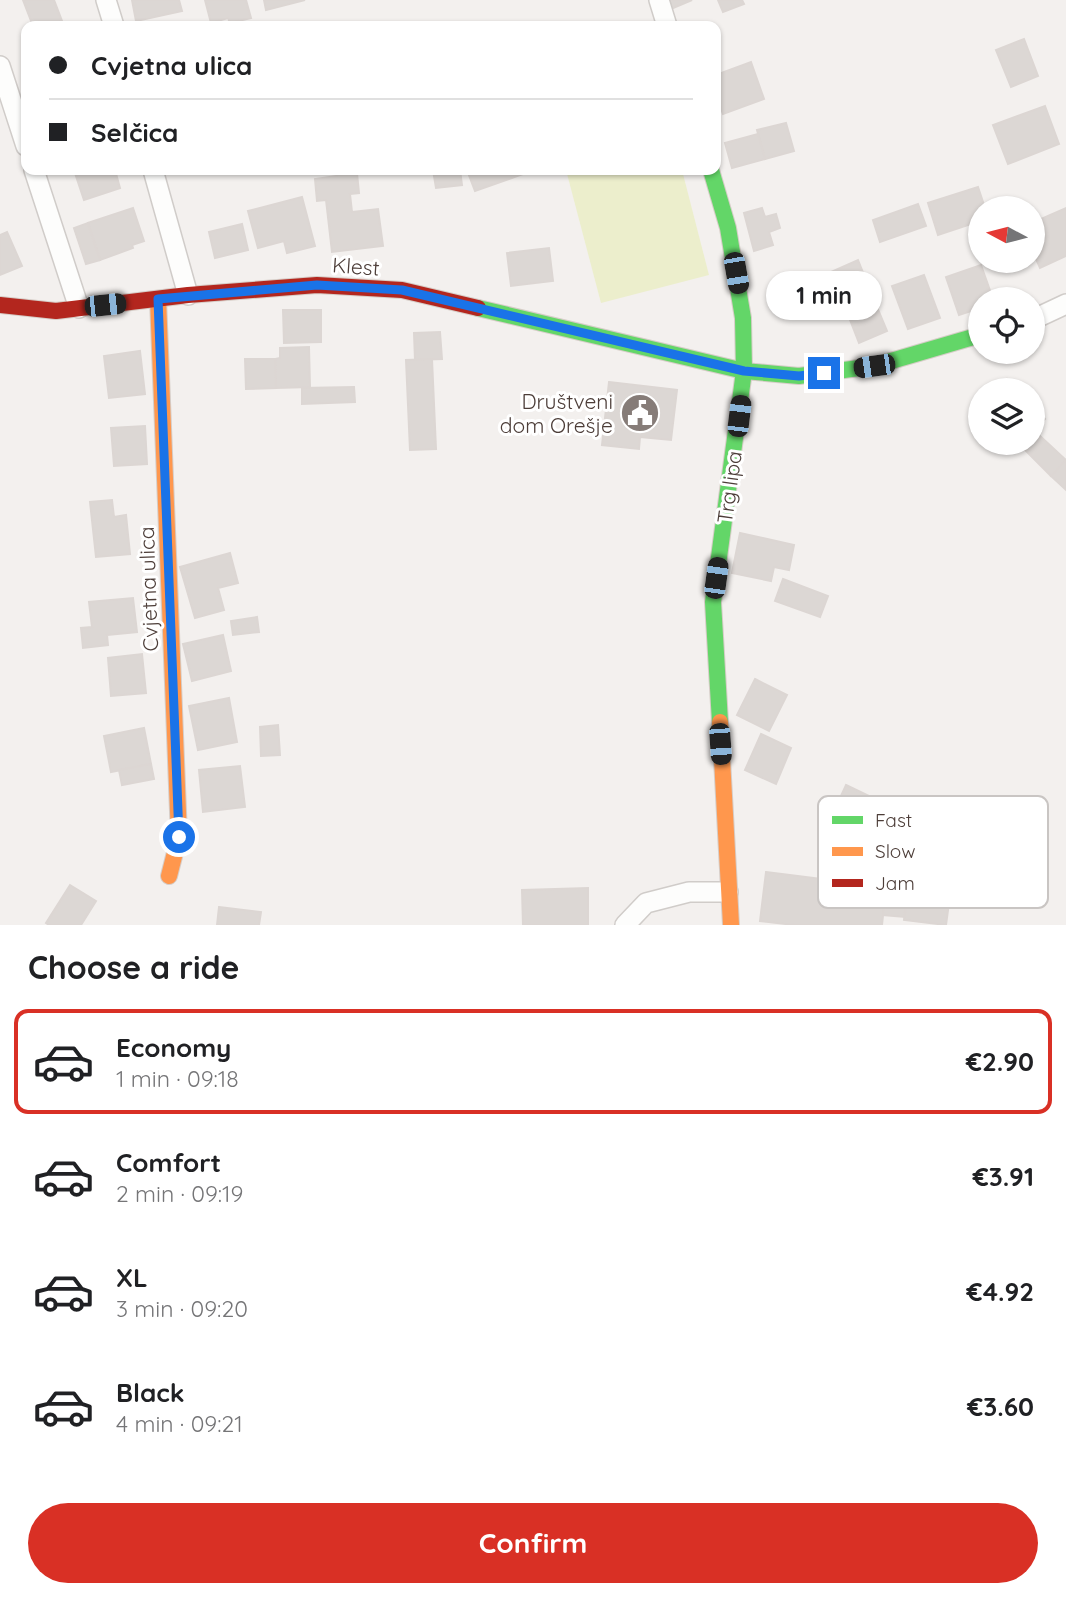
<!DOCTYPE html>
<meta charset="utf-8">
<style>
:root{--surface:#fff;--page:#f6f6f6;--text:#202124;--muted:#757577;--line:#e0e0e0;--accent:#d93025}
body{margin:0;font-family:Quicksand,sans-serif;background:var(--page);color:var(--text);height:100vh;display:flex;flex-direction:column;font-size:26px;white-space:nowrap}
*{box-sizing:border-box;margin:0}
p{font-size:23px;color:var(--muted)}
.icon{flex:none;width:38px;height:38px;fill:none;stroke:currentColor;stroke-width:2;stroke-linecap:round;stroke-linejoin:round}
.map{position:relative;height:925px;overflow:hidden}
.side{display:flex;flex-direction:column;background:var(--surface);flex:1}
.side>*{flex:none}
.guide{position:absolute;left:21px;top:21px;width:700px;height:154px;border-radius:14px;box-shadow:0 2px 5px #0004;display:grid;align-content:center;height:154px;padding:0 28px;background:var(--surface)}
.needle{width:46px;rotate:277deg}
.tools{position:absolute;left:968px;top:196px;display:grid;gap:14px}
.tools a{display:grid;place-items:center;width:77px;height:77px;border-radius:50%;background:var(--surface);box-shadow:0 2px 5px #0004;font-size:35px}
.end{position:absolute;width:32px;height:32px;margin:-16px;border:9px solid #1a73e8;background:#fff;box-shadow:0 0 0 4px #fff}
.from{border-radius:50%}
.bubble{position:absolute;height:49px;border-radius:24px;background:var(--surface);box-shadow:0 2px 5px #0004;font-size:23px;font-weight:700;line-height:49px;text-align:center}
.car{position:absolute;width:21px;height:42px;margin:-21px -10px;border-radius:9px;box-shadow:0 0 5px 2px #0007;background:linear-gradient(#222 24%,#8ab4d8 0 40%,#222 0 76%,#8ab4d8 0 86%,#222 0)}
.guide b{display:flex;align-items:center;gap:24px;height:66px;font-size:26px}
.guide b+b{border-top:2px solid var(--line)}
.guide i{width:18px;height:18px;background:var(--text)}
ul{padding:0;list-style:none}
li{display:flex;align-items:center;gap:21px;height:105px;margin:0 14px 10px;padding:0 14px;border:4px solid transparent;border-radius:14px}
li div{flex:1}
li b{display:block;font-size:26px}
li em{font-style:normal;font-weight:700}
li.current{border-color:var(--accent)}
li>.icon{width:63px;height:63px;stroke-width:1.5}
h2{padding:0 28px;font-size:32px;line-height:84px}
.primary-button{display:flex;gap:14px;margin-top:auto;padding:14px 28px}
.primary-button a{flex:1;height:80px;border-radius:42px;background:var(--accent);color:#fff;font-size:28px;font-weight:700;line-height:80px;text-align:center}
.map>svg:first-child{display:block}
</style>
<div class="map">
<svg width="1066" height="925" viewBox="0 0 1066 925">
<rect width="100%" height="100%" fill="#f3f0ee"/>
<path fill="#eceecc" d="M566,170H682L709,275L601,303Z"/>
<g fill="#dcd7d4" stroke="#dcd6d3" stroke-width="2">
<path d="M23,0H54L62,21L49,26H33Z"/>
<path d="M132,0H179L182,11L136,21Z"/>
<path d="M205,0H246L251,18L230,23L228,18L211,23Z"/>
<path d="M264,0H305L266,10Z"/>
<path d="M667,0H692L671,9Z"/>
<path d="M718,0H742L744,4L723,12Z"/>
<path d="M1024,39L1038,76L1011,87L996,50Z"/>
<path d="M751,62L764,99L723,114L716,95V75Z"/>
<path d="M1045,106L1059,144L1008,164L993,125Z"/>
<path d="M786,123L794,151L765,159L757,130Z"/>
<path d="M758,134L765,159L732,168L725,143Z"/>
<path d="M74,170H115L120,188L84,200Z"/>
<path d="M433,170H460L462,185L436,188Z"/>
<path d="M467,170H525L526,173L475,191Z"/>
<path d="M357,173L359,193L350,194L352,212L378,209L383,246L332,252L326,200L317,201L315,179Z"/>
<path d="M978,187L985,208H980V221L938,235L928,203Z"/>
<path d="M302,197L315,246L287,253L284,241L258,248L248,211Z"/>
<path d="M918,204L926,226L880,242L873,220Z"/>
<path d="M133,208L144,241L132,245L133,248L100,260L88,223Z"/>
<path d="M762,208L765,217L776,214L780,228L769,232L773,245L754,251L744,213Z"/>
<path d="M1066,208V256L1040,268L1032,250V223Z"/>
<path d="M88,223L100,260L86,264L74,228Z"/>
<path d="M242,224L248,250L215,258L209,232Z"/>
<path d="M7,232L22,266L0,275V235Z"/>
<path d="M549,248L553,281L511,286L507,253Z"/>
<path d="M858,260L874,300L847,312L831,272Z"/>
<path d="M981,265L993,299H980V308L959,315L946,277Z"/>
<path d="M924,275L940,318L908,329L892,286Z"/>
<path d="M874,300L887,331L859,343L847,312Z"/>
<path d="M283,310H321V342L284,343Z"/>
<path d="M440,332L442,359L415,360L414,333Z"/>
<path d="M309,347L310,387L276,388L275,359L280,358V348Z"/>
<path d="M140,351L145,394L109,398L104,356Z"/>
<path d="M245,359H275L276,388L246,389Z"/>
<path d="M432,359L436,449L410,450L406,360Z"/>
<path d="M1007,379L1018,390H995Z"/>
<path d="M609,382L677,390L671,440L640,437L639,449L602,445Z"/>
<path d="M354,387L355,402L302,404V388Z"/>
<path d="M1032,405L1045,419L1032,431Z"/>
<path d="M145,426L147,464L114,466L111,428Z"/>
<path d="M1039,435L1066,460L1051,476L1025,450Z"/>
<path d="M1066,460V490L1051,476Z"/>
<path d="M112,500L114,517L126,515L130,554L96,557L90,502Z"/>
<path d="M740,533L794,545L789,570L774,567L771,581L732,573Z"/>
<path d="M230,553L238,583L218,588L224,610L195,618L180,567Z"/>
<path d="M783,579L828,596L820,617L775,601Z"/>
<path d="M133,598L137,632L107,635L108,645L83,648L81,628L92,627L89,602Z"/>
<path d="M257,617L259,632L233,635L231,621Z"/>
<path d="M223,635L231,671L192,681L183,644Z"/>
<path d="M142,654L146,693L111,696L108,658Z"/>
<path d="M755,679L787,695L769,731L737,715Z"/>
<path d="M229,698L237,742L198,750L189,706Z"/>
<path d="M278,725L280,755L261,756L260,727Z"/>
<path d="M144,728L151,764L111,772L104,736Z"/>
<path d="M761,734L791,748L776,784L745,770Z"/>
<path d="M151,764L154,779L122,785L119,770Z"/>
<path d="M240,766L245,807L203,812L199,770Z"/>
<path d="M846,785L869,796L844,847L822,837Z"/>
<path d="M766,872L886,887L882,925H794L760,921Z"/>
<path d="M887,878L909,881L905,917L883,915Z"/>
<path d="M909,883L951,888L946,925L904,920Z"/>
<path d="M70,885L96,901L81,925H49L46,923Z"/>
<path d="M588,888V925H523L522,890Z"/>
<path d="M219,907L261,912L259,925H217Z"/>
</g>
<g fill="none" stroke-linecap="round" stroke-linejoin="round">
<g stroke="#d0ccc9" stroke-width="22">
<g id="street">
<path d="M106,0L114,26"/>
<path d="M659,0L667,26"/>
<path d="M0,66L26,146"/>
<path d="M34,170L79,308"/>
<path d="M153,170L188,295"/>
<path d="M1032,320L1066,304"/>
<path d="M625,925L646,903L689,892H728"/>
</g>
</g>
<g stroke="#d6cdc7" stroke-width="18">
<g id="fast">
<path d="M711,170L728,228L743,318L744,371L713,602L720,722"/>
<path d="M478,308L744,371L799,376L874,366L980,335"/>
</g>
</g>
<g stroke="#d6cdc7" stroke-width="18">
<g id="slow">
<path d="M158,299L179,837L169,876"/>
<path d="M720,722L731,925"/>
</g>
</g>
<g stroke="#d6cdc7" stroke-width="18">
<path id="jam" d="M0,305L56,311L188,295L317,285L402,290L478,308"/>
</g>
<use href="#street" stroke="#fdfdfc" stroke-width="19"/>
<use href="#fast" stroke="#63d668" stroke-width="16"/>
<use href="#slow" stroke="#ff974d" stroke-width="16"/>
<use href="#jam" stroke="#b3261e" stroke-width="16"/>
</g>
<g fill="none" stroke-linecap="round" stroke-linejoin="round">
<path stroke="#1a73e8" stroke-width="9" d="M179,837L158,299L317,285L402,290L744,371L799,376L824,373"/>
</g>
<defs>
<g id="civic-disc" transform="scale(2.0125)"><circle r="9.5" fill="#867c78" stroke="#fff"/><path d="M-.6-6.5H3V-4.5H.6V-3L4-1V1h2V6H-6V1h2V-1L-.6-3ZM-1.2 2.5V6h2.4V2.5Z" fill="#fff"/></g>
</defs>
<g fill-rule="evenodd">
<use href="#civic-disc" x="640" y="413"/>
</g>
<g text-anchor="middle" dominant-baseline="central" stroke-width="6" stroke-linejoin="round" paint-order="stroke">
<g font-size="21" fill="#4c3d38" stroke="#fff">
<text transform="translate(356 266) rotate(4)">Klest</text>
<text transform="translate(729 487) rotate(-82)">Trg lipa</text>
<text transform="translate(148 589) rotate(-92)">Cvjetna ulica</text>
</g>
<g font-size="21" fill="#4c3d38" stroke="#fff" text-anchor="end">
<text x="613" y="401">Društveni<tspan x="613" dy="24">dom Orešje</tspan></text>
</g>
</g>
<rect x="818" y="796" width="230" height="112" rx="10" fill="#fff" stroke="#c9c5c3" stroke-width="2"/>
<rect x="832" y="816" width="31" height="8" fill="#63d668"/>
<rect x="832" y="847" width="31" height="9" fill="#ff974d"/>
<rect x="832" y="879" width="31" height="8" fill="#b3261e"/>
<g font-size="19" fill="#4c3d38">
<text x="875" y="827">Fast</text>
<text x="875" y="858">Slow</text>
<text x="875" y="890">Jam</text>
</g>
</svg>
<div class="tools">
<a><svg class="needle" viewBox="-14 -14 28 28"><path d="M0-13l5 13h-10z" fill="#e53935"/><path d="M0 13l5-13h-10z" fill="#757577"/></svg></a>
<a><svg class="icon" aria-label="locate" viewBox="0 0 24 24"><circle cx="12" cy="12" r="6"/><path d="M12 2v4M12 18v4M2 12h4M18 12h4"/></svg></a>
<a><svg class="icon" aria-label="layers" viewBox="0 0 24 24"><path d="M12 4l9 5-9 5-9-5zM3 14l9 5 9-5"/></svg></a>
</div>
<i class="end from" style="left:179px;top:837px"></i>
<i class="end" style="left:824px;top:373px"></i>
<div class="bubble" style="left:766px;top:271px;width:116px">1 min</div>
<i class="car" style="left:736px;top:273px;rotate:170deg"></i>
<i class="car" style="left:105px;top:305px;rotate:84deg"></i>
<i class="car" style="left:874px;top:366px;rotate:262deg"></i>
<i class="car" style="left:739px;top:416px;rotate:7deg"></i>
<i class="car" style="left:716px;top:578px;rotate:8deg"></i>
<i class="car" style="left:720px;top:744px;rotate:176deg"></i>
<div class="guide">
<b><i class="from"></i>Cvjetna ulica</b>
<b><i></i>Selčica</b>
</div>
</div>
<section class="side">
<h2>Choose a ride</h2>
<ul>
<li class="current"><svg class="icon" aria-label="car" viewBox="0 0 24 24"><path d="M5 17H2v-5l4-1 3-4h7l3 4 3 1v5h-3M9 17h6M6 11h13"/><circle cx="7" cy="17" r="2"/><circle cx="17" cy="17" r="2"/></svg><div><b>Economy</b><p>1 min · 09:18</p></div><em>€2.90</em></li>
<li><svg class="icon" aria-label="car" viewBox="0 0 24 24"><path d="M5 17H2v-5l4-1 3-4h7l3 4 3 1v5h-3M9 17h6M6 11h13"/><circle cx="7" cy="17" r="2"/><circle cx="17" cy="17" r="2"/></svg><div><b>Comfort</b><p>2 min · 09:19</p></div><em>€3.91</em></li>
<li><svg class="icon" aria-label="car" viewBox="0 0 24 24"><path d="M5 17H2v-5l4-1 3-4h7l3 4 3 1v5h-3M9 17h6M6 11h13"/><circle cx="7" cy="17" r="2"/><circle cx="17" cy="17" r="2"/></svg><div><b>XL</b><p>3 min · 09:20</p></div><em>€4.92</em></li>
<li><svg class="icon" aria-label="car" viewBox="0 0 24 24"><path d="M5 17H2v-5l4-1 3-4h7l3 4 3 1v5h-3M9 17h6M6 11h13"/><circle cx="7" cy="17" r="2"/><circle cx="17" cy="17" r="2"/></svg><div><b>Black</b><p>4 min · 09:21</p></div><em>€3.60</em></li>
</ul>
<div class="primary-button"><a>Confirm</a></div>
</section>
